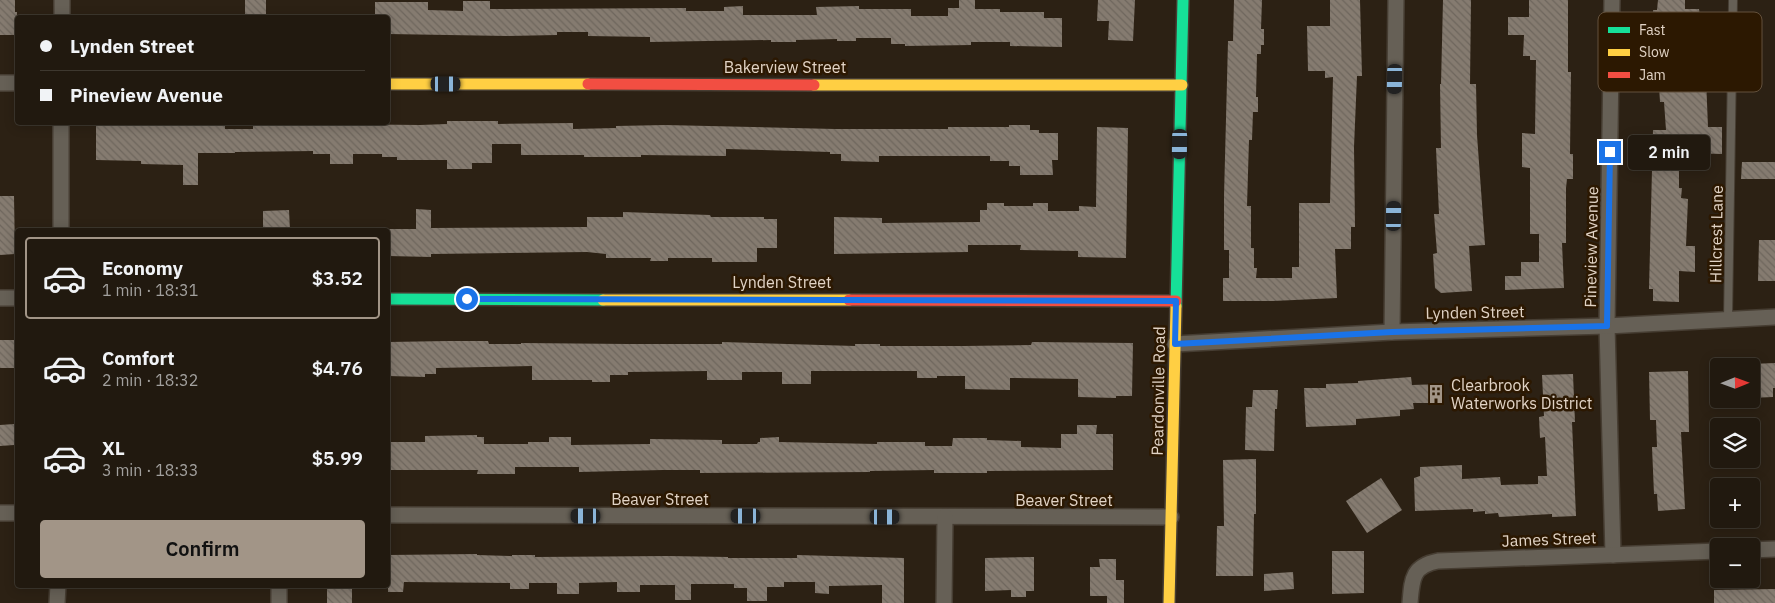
<!DOCTYPE html>
<meta charset="utf-8">
<style>
:root{--surface:#21190f;--page:#2d261d;--text:#f1f3f6;--muted:#a2a09e;--line:#3e382f;--accent:#a29587}
body{margin:0;font-family:"IBM Plex Sans",sans-serif;background:var(--page);color:var(--text);height:100vh;display:flex;flex-direction:column;font-size:19px;white-space:nowrap}
*{box-sizing:border-box;margin:0}
p{font-size:16px;color:var(--muted)}
.icon{flex:none;width:28px;height:28px;fill:none;stroke:currentColor;stroke-width:2;stroke-linecap:round;stroke-linejoin:round}
.map{position:relative;flex:1;overflow:hidden}
.details{position:absolute;left:15px;top:228px;width:375px;height:360px;display:flex;flex-direction:column;background:var(--surface);border-radius:5px;box-shadow:0 2px 12px #0003,0 0 0 1px var(--line)}
.details>*{flex:none}
.hud{position:absolute;left:15px;top:15px;width:375px;height:110px;border-radius:5px;box-shadow:0 2px 12px #0003,0 0 0 1px var(--line);display:grid;align-content:center;height:110px;padding:0 25px;background:var(--surface)}
.needle{width:32px;rotate:89deg}
.fabs{position:absolute;left:1710px;top:358px;display:grid;gap:10px}
.fabs a{display:grid;place-items:center;width:50px;height:50px;border-radius:5px;background:var(--surface);box-shadow:0 2px 12px #0003,0 0 0 1px var(--line);font-size:25px}
.end{position:absolute;width:22px;height:22px;margin:-11px;border:6px solid #1a73e8;background:#fff;box-shadow:0 0 0 2px #fff}
.from{border-radius:50%}
.bubble{position:absolute;height:35px;border-radius:5px;background:var(--surface);box-shadow:0 2px 12px #0003,0 0 0 1px var(--line);font-size:16px;font-weight:600;line-height:35px;text-align:center}
.car{position:absolute;width:15px;height:30px;margin:-15px -8px;border-radius:6px;box-shadow:0 0 4px 1px #0007;background:linear-gradient(#222 24%,#8ab4d8 0 40%,#222 0 76%,#8ab4d8 0 86%,#222 0)}
.hud b{display:flex;align-items:center;gap:18px;height:48px;font-size:19px}
.hud b+b{border-top:1px solid var(--line)}
.hud i{width:12px;height:12px;background:var(--text)}
ul{padding:9px 0 0;list-style:none}
li{display:flex;align-items:center;gap:15px;height:82px;margin:0 10px 8px;padding:0 15px;border:2px solid transparent;border-radius:5px}
li div{flex:1}
li b{display:block;font-size:19px}
li em{font-style:normal;font-weight:600}
li.current{border-color:var(--accent)}
li>.icon{width:45px;height:45px;stroke-width:1.5}
.button{display:flex;gap:10px;margin-top:auto;padding:10px 25px}
.button a{flex:1;height:58px;border-radius:5px;background:var(--accent);color:#111;font-size:20px;font-weight:600;line-height:58px;text-align:center}
.map>svg:first-child{display:block}
</style>
<div class="map">
<svg width="1775" height="603" viewBox="0 0 1775 603">
<defs>
<pattern id="building-back-hatch" width="6" height="6" patternUnits="userSpaceOnUse" patternTransform="scale(1.25)"><rect width="6" height="6" fill="#857b70"/><path d="M-1 5l2 2M0 0l6 6M5-1l2 2" fill="none" stroke="#6e665d"/></pattern>
</defs>
<rect width="100%" height="100%" fill="#2c2114"/>
<g fill="url(#building-back-hatch)">
<path d="M0,0H15V12H17L16,35H0Z"/>
<rect x="245" y="0" width="21" height="18"/>
<path d="M959,0H975V9H1000V12H1044V18H1062V47L1010,46V42H971V45L905,46V44H891V38H856V41H837V39L796,40V42H771V40L650,42V37L588,36V32H557V35L507,36L388,34V18H375V2H428V10L463,11V1H490V9L686,8V11H724V7L743,6V15H817L816,7L859,6V9H911V16H948V8H959Z"/>
<path d="M1098,0H1135L1133,41L1108,40L1109,21H1097Z"/>
<path d="M1234,0H1262L1261,29H1264V45H1261V54H1257L1256,97H1258V112H1253L1252,140H1249L1247,206H1251V248H1254V268H1257L1256,278H1292V267H1299V203H1330L1333,77L1325,78V71H1308L1307,26H1330V0H1360L1362,76H1357L1354,147L1355,227H1351V249H1335L1337,298L1273,301H1223V278H1229V250H1224V196L1228,41H1233Z"/>
<path d="M1443,0H1471L1470,84H1476L1477,135L1485,245L1469,246L1472,291L1441,293L1435,288L1433,254L1437,253L1434,214H1439L1436,148H1441L1440,84H1441Z"/>
<path d="M1529,0H1568V72H1571L1570,154H1573V179H1567L1566,188V243H1562L1564,288L1505,290V276H1521V262H1539V234H1530V168L1522,167V133L1535,134L1536,60H1530V56H1523L1524,35H1508V17H1529Z"/>
<path d="M1658,0H1685V9H1699L1700,16H1708V32H1699L1700,78H1706L1708,127H1722V154L1687,153V158H1679V188H1682L1681,198L1688,199L1686,246H1695V272L1679,271V302L1653,301V289H1649L1653,130H1666L1664,102H1660L1658,69L1661,68L1660,34H1654L1653,10H1657Z"/>
<path d="M447,121H498V124L573,123V129L616,128V126L665,125L835,129H948V127H1009V125H1030V130H1039V133H1058V160H1052L1053,175H1020V166H1009V161H990V156H879V162L841,161V154H830V152L726,149V156L641,155V157H584V155H521V144H492V163H472V169H447V160H397V157H382V154H353V164H330V154H313V151L235,152V153H198V185H183V165L141,164V161L96,160V124H102V122H176V125H225V129H253V125L328,124L420,125L447,124Z"/>
<path d="M1097,127L1128,128L1126,258L1078,257V251L1020,250L1021,245H968V252L834,254V217L882,218V223L980,222V210H987V203H1004V206H1033V203H1048V211H1079V206L1096,207Z"/>
<path d="M1742,162H1775V179H1741Z"/>
<path d="M0,196H14L15,254L0,255Z"/>
<path d="M416,209L431,210V228L587,227V217H623V212L710,215L711,217H764V219H777V248H757V262H712V258H668V261H650L651,258H606V254L587,252L431,254V257L388,256V229H416Z"/>
<path d="M289,210L290,230H263V211Z"/>
<path d="M1759,240H1775V281H1758Z"/>
<rect x="0" y="340" width="14" height="28"/>
<path d="M448,341H488L489,344H521V343L628,344H722V342L855,346V344H880V346H964L1031,345L1032,342L1133,343L1132,396H1116V398L1078,397V379L1010,378V390L965,389V376H937V378H917V371H811V384H782V372H742V380H707V371L628,372V375H610V382H592V380H532V366L436,368V374H425V377L388,376V342Z"/>
<path d="M1775,363V388H1773V397L1751,398V364Z"/>
<path d="M1688,371L1689,432H1681L1685,509L1658,511L1657,494H1654L1652,447H1657L1656,420H1650L1649,372Z"/>
<path d="M1573,374L1575,422H1572L1576,516L1552,517V514L1499,517L1498,513L1485,514V511L1473,512V509L1415,511L1414,478L1420,476V467L1462,465V479L1500,477L1501,485L1538,484V476H1547L1545,437L1540,438L1539,417L1544,416L1542,375Z"/>
<path d="M1411,377L1412,385L1442,384V403H1413L1414,409L1400,410V416L1356,419V425L1306,427L1304,388H1326V384L1358,383V381Z"/>
<path d="M1253,390H1278L1277,409H1275L1274,451L1245,450L1246,407H1252Z"/>
<path d="M14,424V445L0,446V425Z"/>
<path d="M1077,425H1097L1096,434H1113V470L987,471V473H934V470L870,471V472L700,473V470H663L579,472V467H515V474H477L478,470H388V442H425V436L477,435V437H484V444H528V442H549V437H571V445L650,444V439L722,440V444H757L758,442H760V438L779,437V442L877,444V442H925V446H952L953,438H987V440L1021,441V447L1061,448V434H1077Z"/>
<path d="M1256,459V514H1254L1253,576H1216L1217,526H1224L1223,460Z"/>
<path d="M1381,478L1402,510L1367,533L1346,501Z"/>
<path d="M1332,551H1364V593L1332,594Z"/>
<path d="M477,554V555L512,556V555H535V557L668,556L728,557V558H797V555L904,558V603H882V585L829,586V594L815,593V582H784V587H767V601H747V588H734V584H691V600H675V585H640V592H617V582L579,583V594H557V583H529V589H510V583L404,582L403,592H388V555Z"/>
<path d="M1034,557V591H1026V597H1011V590L985,591V558Z"/>
<path d="M1099,559H1116V580H1124V603H1107V596H1090V567H1100Z"/>
<path d="M1293,572L1294,589L1264,591V574Z"/>
<rect x="327" y="585" width="25" height="18"/>
<path d="M1775,589V603H1714V590Z"/>
</g>
<g fill="none" stroke-linecap="round" stroke-linejoin="round">
<g stroke="#463d32" stroke-width="10">
<path id="lane" d="M1728,319L1733,0"/>
</g>
<g stroke="#463d32" stroke-width="18">
<g id="street">
<path d="M1612,0L1607,326L1613,555"/>
<path d="M62,18V0"/>
<path d="M0,83H18"/>
<path d="M61,122V230"/>
<path d="M0,298H18"/>
<path d="M1392,332L1396,0"/>
<path d="M1175,344L1392,332L1607,326L1775,317"/>
<path d="M0,513H18"/>
<path d="M388,515L1171,517"/>
<path d="M1751,550L1775,549"/>
<path d="M279,585V603"/>
<path d="M57,603L58,585"/>
<path d="M944,603L945,517"/>
<path d="M1410,603C1412,579 1412,566 1438,561L1719,551"/>
</g>
</g>
<g stroke="#463d32" stroke-width="14">
<g id="fast">
<path d="M388,299L603,300"/>
<path d="M1176,306L1183,0"/>
</g>
</g>
<g stroke="#463d32" stroke-width="14">
<g id="slow">
<path d="M388,84H588"/>
<path d="M814,85H1182"/>
<path d="M603,300H849"/>
<path d="M1169,603L1176,306"/>
</g>
</g>
<g stroke="#463d32" stroke-width="14">
<g id="jam">
<path d="M588,84L814,85"/>
<path d="M849,300L1176,301"/>
</g>
</g>
<use href="#lane" stroke="#666056" stroke-width="8"/>
<use href="#street" stroke="#666056" stroke-width="15"/>
<use href="#fast" stroke="#16e098" stroke-width="11"/>
<use href="#slow" stroke="#ffcf43" stroke-width="11"/>
<use href="#jam" stroke="#f24e42" stroke-width="11"/>
</g>
<g fill="none" stroke-linecap="round" stroke-linejoin="round">
<path stroke="#1a73e8" stroke-width="6" d="M467,299L1176,301L1175,344L1392,332L1607,326L1610,152"/>
</g>
<defs>
<g id="building-bare" transform="scale(1.5)"><path d="M-4-6H4V6H1V3H-1V6H-4ZM-2.5-4.3h1.7v1.8h-1.7ZM.8-4.3h1.7v1.8H.8ZM-2.5-1h1.7V.8h-1.7ZM.8-1h1.7V.8H.8Z" fill="#a29587" stroke="#2c1801" stroke-width="2.5" paint-order="stroke"/></g>
</defs>
<g fill-rule="evenodd">
<use href="#building-bare" x="1436" y="394"/>
</g>
<g text-anchor="middle" dominant-baseline="central" stroke-width="5" stroke-linejoin="round" paint-order="stroke">
<g font-size="16" fill="#e1d3c5" stroke="#2c1801">
<text x="785" y="67">Bakerview Street</text>
<text transform="translate(1716 234) rotate(-89)">Hillcrest Lane</text>
<text transform="translate(1591 247) rotate(-89)">Pineview Avenue</text>
<text x="782" y="282">Lynden Street</text>
<text transform="translate(1475 312) rotate(-1)">Lynden Street</text>
<text transform="translate(1158 391) rotate(-89)">Peardonville Road</text>
<text x="660" y="499">Beaver Street</text>
<text x="1064" y="500">Beaver Street</text>
<text transform="translate(1549 539) rotate(-2)">James Street</text>
</g>
<g font-size="16" fill="#e1d3c5" stroke="#2c1801" text-anchor="start">
<text x="1451" y="385">Clearbrook<tspan x="1451" dy="18">Waterworks District</tspan></text>
</g>
</g>
<rect x="1598" y="12" width="164" height="80" rx="8" fill="#2c1801" stroke="#62503c" stroke-width="1"/>
<rect x="1608" y="27" width="22" height="6" fill="#16e098"/>
<rect x="1608" y="49" width="22" height="7" fill="#ffcf43"/>
<rect x="1608" y="72" width="22" height="6" fill="#f24e42"/>
<g font-size="14" fill="#e1d3c5">
<text x="1639" y="35">Fast</text>
<text x="1639" y="57">Slow</text>
<text x="1639" y="80">Jam</text>
</g>
</svg>
<div class="fabs">
<a><svg class="needle" viewBox="-14 -14 28 28"><path d="M0-13l5 13h-10z" fill="#e53935"/><path d="M0 13l5-13h-10z" fill="#a2a09e"/></svg></a>
<a><svg class="icon" aria-label="layers" viewBox="0 0 24 24"><path d="M12 4l9 5-9 5-9-5zM3 14l9 5 9-5"/></svg></a>
<a>+</a>
<a>−</a>
</div>
<i class="end from" style="left:467px;top:299px"></i>
<i class="end" style="left:1610px;top:152px"></i>
<div class="bubble" style="left:1628px;top:135px;width:82px">2 min</div>
<i class="car" style="left:1395px;top:79px;rotate:181deg"></i>
<i class="car" style="left:446px;top:84px;rotate:90deg"></i>
<i class="car" style="left:1180px;top:144px;rotate:181deg"></i>
<i class="car" style="left:1394px;top:216px;rotate:1deg"></i>
<i class="car" style="left:586px;top:516px;rotate:270deg"></i>
<i class="car" style="left:746px;top:516px;rotate:270deg"></i>
<i class="car" style="left:885px;top:517px;rotate:90deg"></i>
<div class="hud">
<b><i class="from"></i>Lynden Street</b>
<b><i></i>Pineview Avenue</b>
</div>
<section class="details">
<ul>
<li class="current"><svg class="icon" aria-label="car" viewBox="0 0 24 24"><path d="M5 17H2v-5l4-1 3-4h7l3 4 3 1v5h-3M9 17h6M6 11h13"/><circle cx="7" cy="17" r="2"/><circle cx="17" cy="17" r="2"/></svg><div><b>Economy</b><p>1 min · 18:31</p></div><em>$3.52</em></li>
<li><svg class="icon" aria-label="car" viewBox="0 0 24 24"><path d="M5 17H2v-5l4-1 3-4h7l3 4 3 1v5h-3M9 17h6M6 11h13"/><circle cx="7" cy="17" r="2"/><circle cx="17" cy="17" r="2"/></svg><div><b>Comfort</b><p>2 min · 18:32</p></div><em>$4.76</em></li>
<li><svg class="icon" aria-label="car" viewBox="0 0 24 24"><path d="M5 17H2v-5l4-1 3-4h7l3 4 3 1v5h-3M9 17h6M6 11h13"/><circle cx="7" cy="17" r="2"/><circle cx="17" cy="17" r="2"/></svg><div><b>XL</b><p>3 min · 18:33</p></div><em>$5.99</em></li>
</ul>
<div class="button"><a>Confirm</a></div>
</section>
</div>
